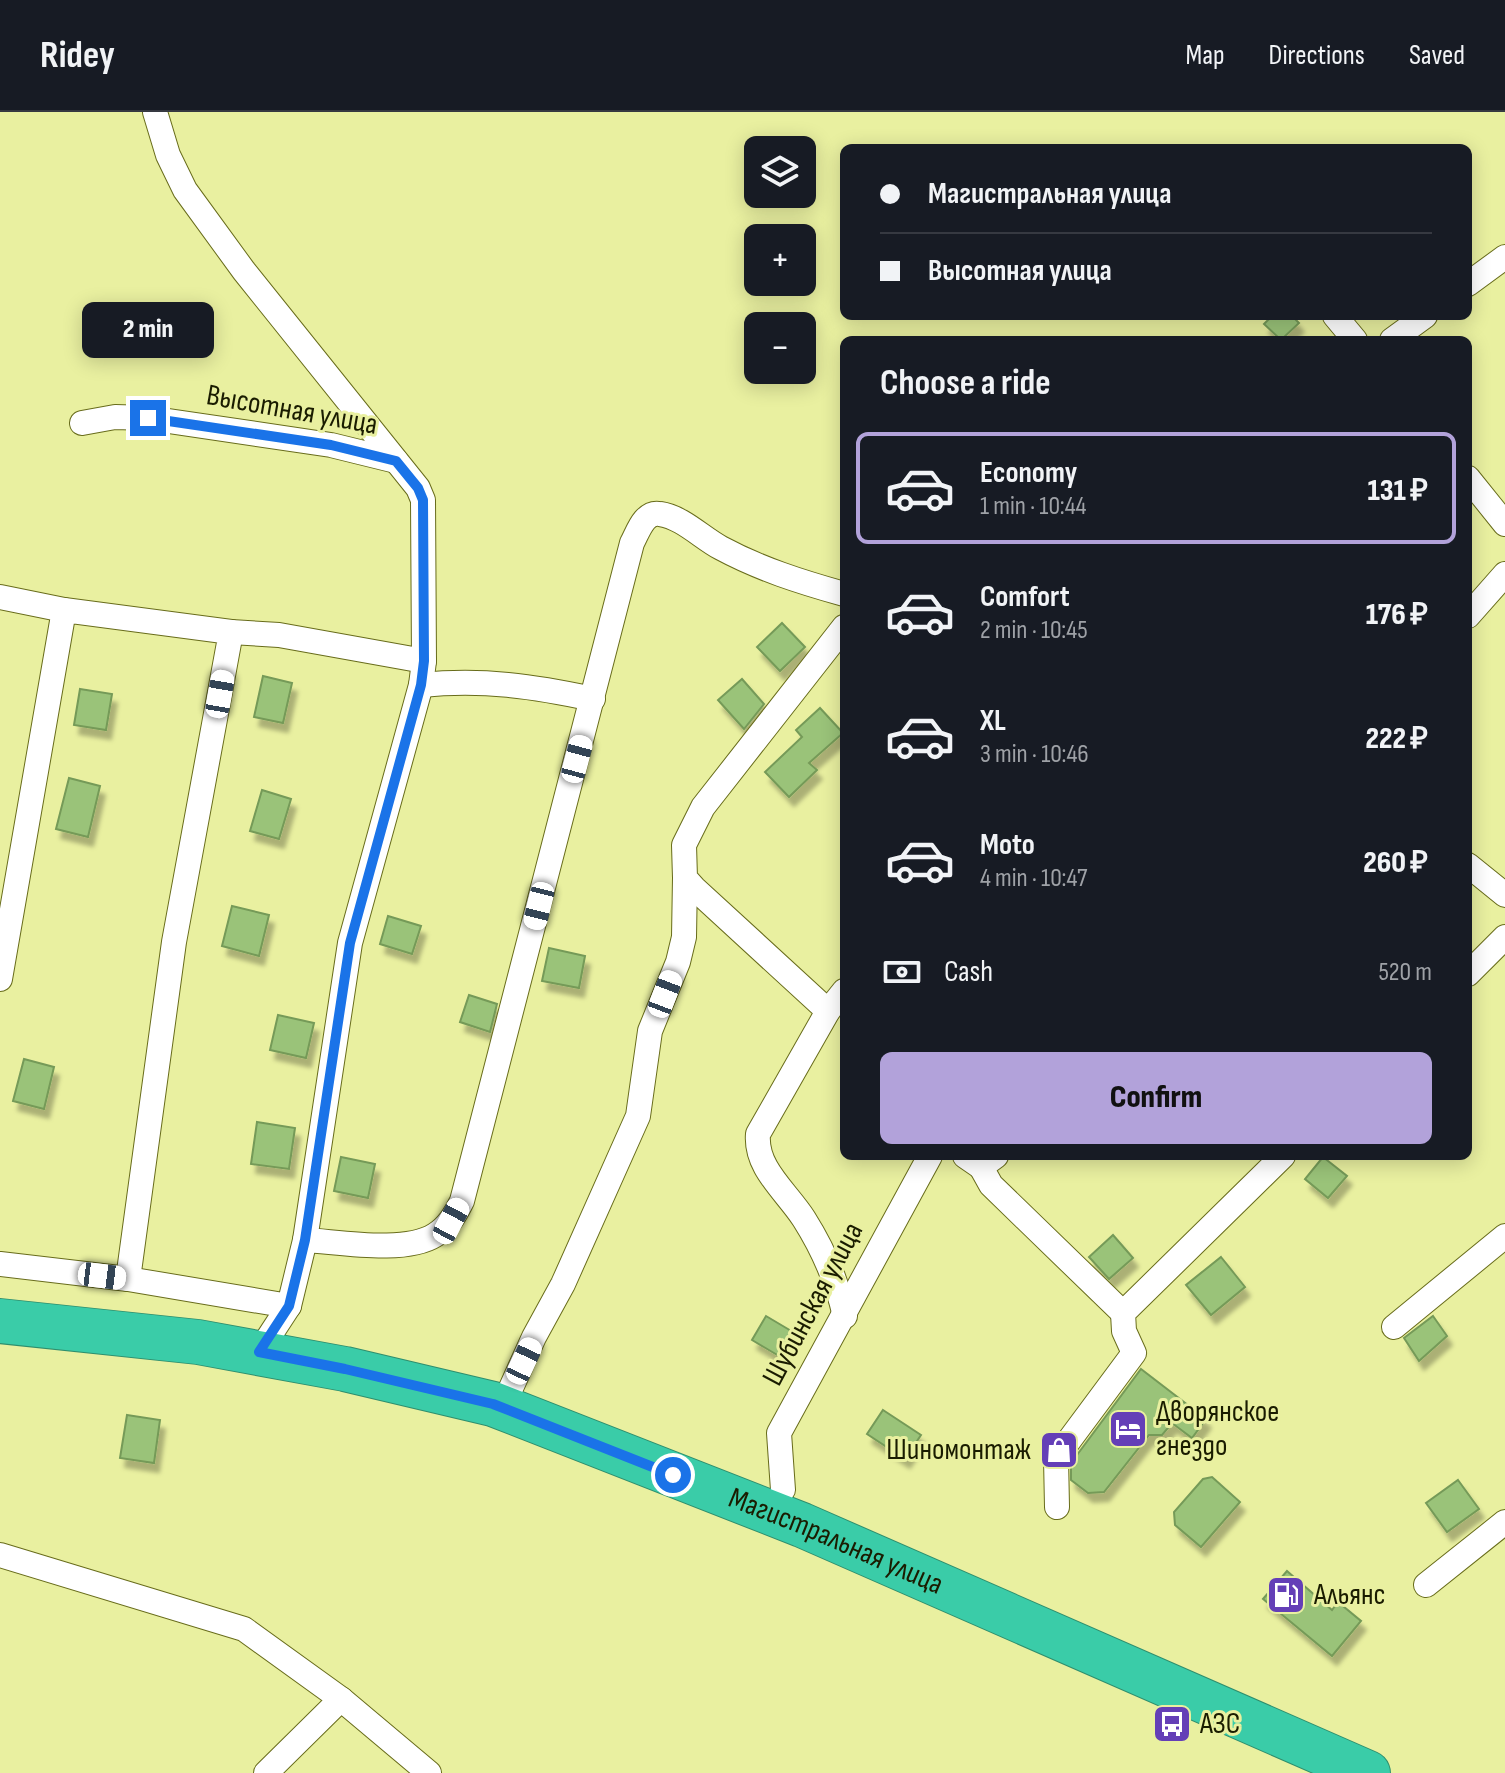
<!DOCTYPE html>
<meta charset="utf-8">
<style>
:root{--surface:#171b24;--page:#242831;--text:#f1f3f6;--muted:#9ea1a6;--line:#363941;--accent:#b2a2da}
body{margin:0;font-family:"Sofia Sans Condensed",sans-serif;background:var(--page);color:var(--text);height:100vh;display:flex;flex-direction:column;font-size:30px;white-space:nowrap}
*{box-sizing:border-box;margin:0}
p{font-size:26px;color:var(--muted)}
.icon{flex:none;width:44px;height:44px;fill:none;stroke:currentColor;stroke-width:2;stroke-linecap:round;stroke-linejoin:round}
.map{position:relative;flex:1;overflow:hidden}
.sheet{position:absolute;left:840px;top:224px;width:632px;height:824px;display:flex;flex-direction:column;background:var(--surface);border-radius:12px;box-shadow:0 4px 20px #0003}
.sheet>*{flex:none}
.hud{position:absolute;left:840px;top:32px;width:632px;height:176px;border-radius:12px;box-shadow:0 4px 20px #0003;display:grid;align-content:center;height:176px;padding:0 40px;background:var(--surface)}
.fabs{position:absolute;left:744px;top:24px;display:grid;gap:16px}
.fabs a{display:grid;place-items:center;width:72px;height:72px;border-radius:12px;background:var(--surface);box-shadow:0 4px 20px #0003;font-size:40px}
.end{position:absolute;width:36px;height:36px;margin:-18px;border:10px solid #1a73e8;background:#fff;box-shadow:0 0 0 4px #fff}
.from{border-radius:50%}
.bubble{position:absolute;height:56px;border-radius:12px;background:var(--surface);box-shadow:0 4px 20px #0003;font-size:26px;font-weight:800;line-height:56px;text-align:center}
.car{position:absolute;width:24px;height:48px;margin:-24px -12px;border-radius:10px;box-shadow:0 0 6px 2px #0007;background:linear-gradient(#fff 24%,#345 0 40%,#fff 0 76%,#345 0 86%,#fff 0)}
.hud b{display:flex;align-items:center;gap:28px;height:76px;font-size:30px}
.hud b+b{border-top:2px solid var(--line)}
.hud i{width:20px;height:20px;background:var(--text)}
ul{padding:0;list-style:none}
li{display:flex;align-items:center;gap:24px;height:112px;margin:0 16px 12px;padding:0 24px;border:4px solid transparent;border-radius:12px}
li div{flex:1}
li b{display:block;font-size:30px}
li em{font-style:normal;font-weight:800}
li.on{border-color:var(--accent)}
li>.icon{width:72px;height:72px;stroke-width:1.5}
h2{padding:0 40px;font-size:36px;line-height:96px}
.pay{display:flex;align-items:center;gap:20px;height:88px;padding:0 40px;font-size:30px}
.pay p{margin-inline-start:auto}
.primary-button{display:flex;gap:16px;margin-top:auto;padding:16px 40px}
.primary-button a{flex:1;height:92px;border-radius:12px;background:var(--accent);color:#111;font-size:32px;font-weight:800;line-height:92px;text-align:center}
header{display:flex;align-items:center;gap:48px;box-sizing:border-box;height:112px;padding:0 40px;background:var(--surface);border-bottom:2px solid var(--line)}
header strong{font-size:38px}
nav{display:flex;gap:44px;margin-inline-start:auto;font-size:28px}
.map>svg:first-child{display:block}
</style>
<header>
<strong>Ridey</strong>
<nav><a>Map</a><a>Directions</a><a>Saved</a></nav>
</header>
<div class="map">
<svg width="1505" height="1661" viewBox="0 0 1505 1661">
<defs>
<filter id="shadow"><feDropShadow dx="5" dy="9" stdDeviation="2" flood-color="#0004"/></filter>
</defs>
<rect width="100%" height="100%" fill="#e9f0a0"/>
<g fill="#9ac379" stroke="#759a58" stroke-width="2" filter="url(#shadow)">
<path d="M1272,204H1292L1299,211L1281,228L1264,212Z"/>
<path d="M782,511L805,535L780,559L757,535Z"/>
<path d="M263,564L292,571L283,611L254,605Z"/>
<path d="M742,567L764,592L744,617L718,588Z"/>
<path d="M80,577L112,582L106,618L74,613Z"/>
<path d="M820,596L843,621L809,651L817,658L789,685L765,660L802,625L796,618Z"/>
<path d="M69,666L100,674L88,725L56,717Z"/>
<path d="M262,678L291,687L279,727L250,719Z"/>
<path d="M232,794L269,803L259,844L222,834Z"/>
<path d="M388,804L421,814L412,842L380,832Z"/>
<path d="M549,836L585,844L579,876L542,869Z"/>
<path d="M469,883L497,892L490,920L460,910Z"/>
<path d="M278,903L314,911L306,946L270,938Z"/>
<path d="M24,947L54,955L44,997L13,989Z"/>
<path d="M257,1010L295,1016L289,1057L251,1052Z"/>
<path d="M341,1045L375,1052L368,1086L334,1079Z"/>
<path d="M1323,1045L1347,1064L1328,1086L1305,1067Z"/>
<path d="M1113,1123L1133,1146L1109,1167L1089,1145Z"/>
<path d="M1221,1145L1245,1175L1211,1203L1186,1173Z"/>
<path d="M766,1204L793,1220L779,1244L752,1228Z"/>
<path d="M1433,1204L1447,1224L1419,1249L1404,1226Z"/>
<path d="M1141,1257L1206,1307L1192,1326L1172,1311L1162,1323H1149L1104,1380L1088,1381L1071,1368V1351Z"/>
<path d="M883,1298L921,1323L905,1347L867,1322Z"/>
<path d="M127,1303L160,1308L154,1351L120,1346Z"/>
<path d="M1212,1365L1240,1390L1201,1435L1175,1413L1174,1400L1203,1367Z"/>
<path d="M1458,1368L1479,1397L1447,1420L1426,1391Z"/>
<path d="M1287,1459L1332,1498L1338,1490L1361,1509L1332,1544L1263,1487Z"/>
</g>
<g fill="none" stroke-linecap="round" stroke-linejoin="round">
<g stroke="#686c1b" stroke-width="26">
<g id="street">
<path d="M155,0L168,43L185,78L244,159L418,376L423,388L424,549L421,573L350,831L305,1128L289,1194L259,1240"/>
<path d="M1468,172L1505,145"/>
<path d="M1335,204L1355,228"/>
<path d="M1392,228L1425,204"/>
<path d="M82,311L115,305L148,306L331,333L396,349"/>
<path d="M1468,366L1505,412"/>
<path d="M0,485L64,498"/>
<path d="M1468,504L1505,462"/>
<path d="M844,515L703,695L684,733L685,766L694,776L828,899L758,1022C755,1056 786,1079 804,1107C823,1137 837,1169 845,1204"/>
<path d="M231,520L279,523L424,549"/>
<path d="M421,573C483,567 533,574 593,587"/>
<path d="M1468,753L1505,783"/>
<path d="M1468,862L1505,825"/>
<path d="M0,867L64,498L231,520L174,830L128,1167"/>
<path d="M828,899L844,879"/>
<path d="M965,1044L981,1055L996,1044"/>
<path d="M981,1055L991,1073L1123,1201"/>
<path d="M305,1128C340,1130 405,1142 435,1123C448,1115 455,1103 462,1089L632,431C638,420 644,399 660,402C682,405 702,426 721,436C760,457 801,470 844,482"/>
<path d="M0,1152L128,1167L289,1194"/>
<path d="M1394,1215L1505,1124"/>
<path d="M502,1296L534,1225L563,1172L638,1004L650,919L678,850L684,825L685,766"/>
<path d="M783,1378L779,1321L930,1044"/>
<path d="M1057,1395L1056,1346L1134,1241L1124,1219L1123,1201L1283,1044"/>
<path d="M0,1443L244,1517L341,1587L429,1661"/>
<path d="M1426,1473L1505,1410"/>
<path d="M266,1661L341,1587"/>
</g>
</g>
<g stroke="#2f8e6d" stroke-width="46">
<g id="highway">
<path id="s1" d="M0,1209L198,1230L345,1257L493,1292L802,1413L1368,1661"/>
</g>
</g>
<use href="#street" stroke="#fff" stroke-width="24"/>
<use href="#highway" stroke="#3acca8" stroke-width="44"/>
</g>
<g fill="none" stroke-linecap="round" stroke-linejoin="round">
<path stroke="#1a73e8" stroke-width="10" d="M148,306L331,333L396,349L418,376L423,388L424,549L421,573L350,831L305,1128L289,1194L259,1240L345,1257L493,1292L673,1363"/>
</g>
<defs>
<g id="hotel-square" transform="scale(2)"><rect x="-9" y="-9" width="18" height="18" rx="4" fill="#643fb7" stroke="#e9f0a0"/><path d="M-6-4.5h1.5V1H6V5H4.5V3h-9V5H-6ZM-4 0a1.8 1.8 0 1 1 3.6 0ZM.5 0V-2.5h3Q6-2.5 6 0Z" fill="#fff"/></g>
<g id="shop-square" transform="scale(2)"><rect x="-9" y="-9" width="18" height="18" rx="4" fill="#643fb7" stroke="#e9f0a0"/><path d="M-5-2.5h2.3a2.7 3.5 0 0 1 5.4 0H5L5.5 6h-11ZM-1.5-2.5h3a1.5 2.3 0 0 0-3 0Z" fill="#fff"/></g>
<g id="fuel-square" transform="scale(2)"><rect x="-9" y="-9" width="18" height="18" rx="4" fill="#643fb7" stroke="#e9f0a0"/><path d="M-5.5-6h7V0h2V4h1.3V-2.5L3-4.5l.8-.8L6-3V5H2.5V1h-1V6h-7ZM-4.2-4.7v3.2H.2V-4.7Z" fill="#fff"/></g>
<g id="bus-square" transform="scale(2)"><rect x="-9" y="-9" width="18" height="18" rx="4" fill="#643fb7" stroke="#e9f0a0"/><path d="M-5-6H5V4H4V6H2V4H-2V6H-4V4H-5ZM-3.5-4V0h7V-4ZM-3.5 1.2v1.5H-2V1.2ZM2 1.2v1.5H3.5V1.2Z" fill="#fff"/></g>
</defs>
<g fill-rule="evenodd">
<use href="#hotel-square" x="1128" y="1317"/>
<use href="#shop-square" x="1059" y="1338"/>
<use href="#fuel-square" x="1286" y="1483"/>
<use href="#bus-square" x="1172" y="1612"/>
</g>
<g text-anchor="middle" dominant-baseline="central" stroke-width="6" stroke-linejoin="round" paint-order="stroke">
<g font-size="30" fill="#1a1c00" stroke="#e9f0a0">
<text transform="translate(292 298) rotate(10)">Высотная улица</text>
<text transform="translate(813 1192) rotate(-62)">Шубинская улица</text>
<text stroke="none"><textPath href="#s1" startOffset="870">Магистральная улица</textPath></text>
</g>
<g font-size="30" fill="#1a1c00" stroke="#e9f0a0" text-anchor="start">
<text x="1156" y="1300">Дворянское<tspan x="1156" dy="34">гнездо</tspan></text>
<text x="1031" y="1338" text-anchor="end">Шиномонтаж</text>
<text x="1314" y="1483">Альянс</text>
<text x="1200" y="1612">АЗС</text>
</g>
</g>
</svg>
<div class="fabs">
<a><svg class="icon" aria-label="layers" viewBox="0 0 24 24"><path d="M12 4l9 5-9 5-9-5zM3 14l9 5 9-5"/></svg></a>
<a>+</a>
<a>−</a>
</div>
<i class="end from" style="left:673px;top:1363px"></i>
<i class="end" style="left:148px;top:306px"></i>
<div class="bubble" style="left:82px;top:190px;width:132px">2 min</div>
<i class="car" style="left:220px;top:582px;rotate:10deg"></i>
<i class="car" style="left:577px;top:647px;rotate:15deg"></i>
<i class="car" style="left:539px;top:794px;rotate:194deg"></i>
<i class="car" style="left:665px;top:882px;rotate:21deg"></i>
<i class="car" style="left:451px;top:1109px;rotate:28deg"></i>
<i class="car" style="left:102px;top:1164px;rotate:97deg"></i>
<i class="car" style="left:524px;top:1249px;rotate:25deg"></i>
<div class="hud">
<b><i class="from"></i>Магистральная улица</b>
<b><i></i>Высотная улица</b>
</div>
<section class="sheet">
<h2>Choose a ride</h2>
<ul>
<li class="on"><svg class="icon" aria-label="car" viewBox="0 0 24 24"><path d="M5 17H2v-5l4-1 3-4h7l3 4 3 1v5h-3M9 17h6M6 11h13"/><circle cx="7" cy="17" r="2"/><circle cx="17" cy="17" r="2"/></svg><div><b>Economy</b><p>1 min · 10:44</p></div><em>131 ₽</em></li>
<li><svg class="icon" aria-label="car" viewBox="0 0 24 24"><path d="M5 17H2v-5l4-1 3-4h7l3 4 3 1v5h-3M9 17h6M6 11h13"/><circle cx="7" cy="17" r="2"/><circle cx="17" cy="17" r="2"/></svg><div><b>Comfort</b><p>2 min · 10:45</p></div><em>176 ₽</em></li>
<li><svg class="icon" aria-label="car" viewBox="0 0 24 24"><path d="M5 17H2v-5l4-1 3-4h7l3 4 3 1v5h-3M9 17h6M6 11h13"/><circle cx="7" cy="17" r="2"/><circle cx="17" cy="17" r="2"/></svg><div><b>XL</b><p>3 min · 10:46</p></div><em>222 ₽</em></li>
<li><svg class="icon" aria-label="car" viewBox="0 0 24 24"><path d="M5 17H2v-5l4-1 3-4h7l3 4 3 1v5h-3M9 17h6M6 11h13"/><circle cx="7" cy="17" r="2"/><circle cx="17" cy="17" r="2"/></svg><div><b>Moto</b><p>4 min · 10:47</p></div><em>260 ₽</em></li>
</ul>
<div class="pay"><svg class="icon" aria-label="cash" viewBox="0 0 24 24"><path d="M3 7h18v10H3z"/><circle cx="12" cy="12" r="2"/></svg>Cash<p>520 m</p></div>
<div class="primary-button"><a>Confirm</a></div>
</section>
</div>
